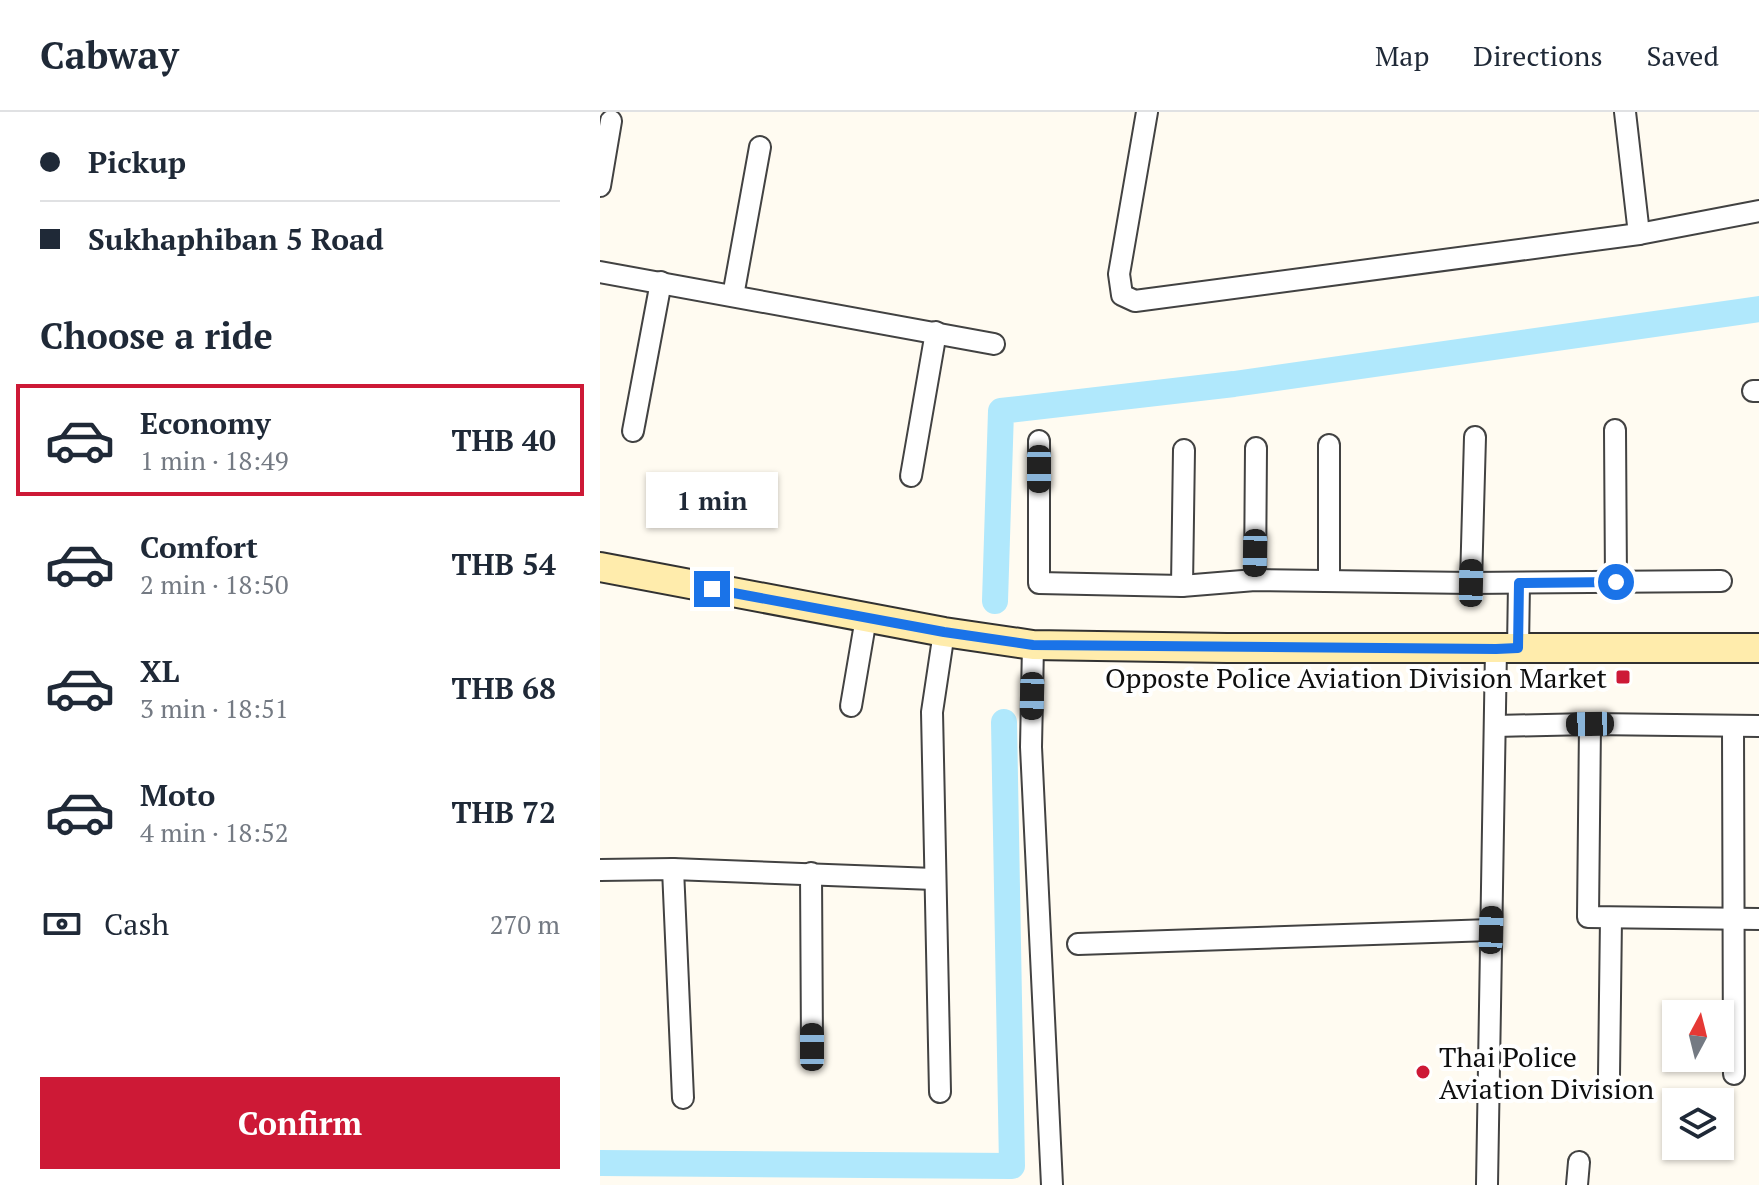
<!DOCTYPE html>
<meta charset="utf-8">
<style>
:root{--surface:#fff;--page:#f2f2f3;--text:#1f2937;--muted:#747a83;--line:#e0e1e3;--accent:#cd1936}
body{margin:0;font-family:"PT Serif",serif;background:var(--page);color:var(--text);height:100vh;display:flex;flex-direction:column;font-size:30px;white-space:nowrap}
*{box-sizing:border-box;margin:0}
p{font-size:26px;color:var(--muted)}
.icon{flex:none;width:44px;height:44px;fill:none;stroke:currentColor;stroke-width:2;stroke-linecap:round;stroke-linejoin:round}
.map{position:relative;flex:1;overflow:hidden}
.details{display:flex;flex-direction:column;background:var(--surface);width:600px}
.details>*{flex:none}
.top-card{display:grid;align-content:center;height:176px;padding:0 40px;background:var(--surface)}
.needle{width:52px;rotate:7deg}
.fabs{position:absolute;left:1062px;top:888px;display:grid;gap:16px}
.fabs a{display:grid;place-items:center;width:72px;height:72px;border-radius:0px;background:var(--surface);box-shadow:0 2px 6px #0004;font-size:40px}
.end{position:absolute;width:36px;height:36px;margin:-18px;border:10px solid #1a73e8;background:#fff;box-shadow:0 0 0 4px #fff}
.from{border-radius:50%}
.bubble{position:absolute;height:56px;border-radius:0px;background:var(--surface);box-shadow:0 2px 6px #0004;font-size:26px;font-weight:600;line-height:56px;text-align:center}
.car{position:absolute;width:24px;height:48px;margin:-24px -12px;border-radius:10px;box-shadow:0 0 6px 2px #0007;background:linear-gradient(#222 24%,#8ab4d8 0 40%,#222 0 76%,#8ab4d8 0 86%,#222 0)}
.top-card b{display:flex;align-items:center;gap:28px;height:76px;font-size:30px}
.top-card b+b{border-top:2px solid var(--line)}
.top-card i{width:20px;height:20px;background:var(--text)}
ul{padding:0;list-style:none}
li{display:flex;align-items:center;gap:24px;height:112px;margin:0 16px 12px;padding:0 24px;border:4px solid transparent;border-radius:0px}
li div{flex:1}
li b{display:block;font-size:30px}
li em{font-style:normal;font-weight:600}
li.selected{border-color:var(--accent)}
li>.icon{width:72px;height:72px;stroke-width:1.5}
h2{padding:0 40px;font-size:36px;line-height:96px}
.pay{display:flex;align-items:center;gap:20px;height:88px;padding:0 40px;font-size:30px}
.pay p{margin-inline-start:auto}
.cta{display:flex;gap:16px;margin-top:auto;padding:16px 40px}
.cta a{flex:1;height:92px;border-radius:0px;background:var(--accent);color:#fff;font-size:32px;font-weight:600;line-height:92px;text-align:center}
header{display:flex;align-items:center;gap:48px;box-sizing:border-box;height:112px;padding:0 40px;background:var(--surface);border-bottom:2px solid var(--line)}
header strong{font-size:38px}
nav{display:flex;gap:44px;margin-inline-start:auto;font-size:28px}
main{display:flex;flex:1;min-height:0}
.map>svg:first-child{display:block}
</style>
<header>
<strong>Cabway</strong>
<nav><a>Map</a><a>Directions</a><a>Saved</a></nav>
</header>
<main>
<section class="details">
<div class="top-card">
<b><i class="from"></i>Pickup</b>
<b><i></i>Sukhaphiban 5 Road</b>
</div>
<h2>Choose a ride</h2>
<ul>
<li class="selected"><svg class="icon" aria-label="car" viewBox="0 0 24 24"><path d="M5 17H2v-5l4-1 3-4h7l3 4 3 1v5h-3M9 17h6M6 11h13"/><circle cx="7" cy="17" r="2"/><circle cx="17" cy="17" r="2"/></svg><div><b>Economy</b><p>1 min · 18:49</p></div><em>THB 40</em></li>
<li><svg class="icon" aria-label="car" viewBox="0 0 24 24"><path d="M5 17H2v-5l4-1 3-4h7l3 4 3 1v5h-3M9 17h6M6 11h13"/><circle cx="7" cy="17" r="2"/><circle cx="17" cy="17" r="2"/></svg><div><b>Comfort</b><p>2 min · 18:50</p></div><em>THB 54</em></li>
<li><svg class="icon" aria-label="car" viewBox="0 0 24 24"><path d="M5 17H2v-5l4-1 3-4h7l3 4 3 1v5h-3M9 17h6M6 11h13"/><circle cx="7" cy="17" r="2"/><circle cx="17" cy="17" r="2"/></svg><div><b>XL</b><p>3 min · 18:51</p></div><em>THB 68</em></li>
<li><svg class="icon" aria-label="car" viewBox="0 0 24 24"><path d="M5 17H2v-5l4-1 3-4h7l3 4 3 1v5h-3M9 17h6M6 11h13"/><circle cx="7" cy="17" r="2"/><circle cx="17" cy="17" r="2"/></svg><div><b>Moto</b><p>4 min · 18:52</p></div><em>THB 72</em></li>
</ul>
<div class="pay"><svg class="icon" aria-label="cash" viewBox="0 0 24 24"><path d="M3 7h18v10H3z"/><circle cx="12" cy="12" r="2"/></svg>Cash<p>270 m</p></div>
<div class="cta"><a>Confirm</a></div>
</section>
<div class="map">
<svg width="1159" height="1073" viewBox="0 0 1159 1073">
<rect width="100%" height="100%" fill="#fffbf1"/>
<g fill="none" stroke-linecap="round" stroke-linejoin="round">
<g stroke="#b0e8fc" stroke-width="26">
<path d="M395,489L401,299L634,272L1159,197"/>
<path d="M0,1051L412,1054L404,610"/>
</g>
<g stroke="#424242" stroke-width="24">
<g id="street">
<path d="M547,0L519,162L522,183L535,189L1039,122L1159,99"/>
<path d="M1025,0L1039,122"/>
<path d="M0,74L11,9"/>
<path d="M0,160L394,232"/>
<path d="M133,184L160,35"/>
<path d="M1153,279H1159"/>
<path d="M1015,318L1016,470"/>
<path d="M33,319L61,170"/>
<path d="M875,325L871,471L1121,469"/>
<path d="M439,329V471L582,474L655,468L871,471"/>
<path d="M729,333V469"/>
<path d="M311,364L336,220"/>
<path d="M655,468L656,336"/>
<path d="M582,474L584,338"/>
<path d="M433,533L431,635L452,1073"/>
<path d="M918,536L919,471"/>
<path d="M251,594L266,506"/>
<path d="M990,612L988,805L1159,807"/>
<path d="M895,614L990,612L1159,614"/>
<path d="M1133,614L1134,962"/>
<path d="M73,757L83,986"/>
<path d="M0,758L73,757L334,767"/>
<path d="M211,761L212,935"/>
<path d="M478,832L891,818"/>
<path d="M1009,964L1011,806"/>
<path d="M340,980L332,600L344,520"/>
<path d="M887,1073L896,537"/>
<path d="M977,1073L979,1050"/>
</g>
</g>
<g stroke="#313131" stroke-width="32">
<path id="secondary" d="M0,455L344,520L433,533L627,536H1159"/>
</g>
<use href="#street" stroke="#fff" stroke-width="20"/>
<use href="#secondary" stroke="#ffecac" stroke-width="28"/>
</g>
<g fill="none" stroke-linecap="round" stroke-linejoin="round">
<path stroke="#1a73e8" stroke-width="10" d="M112,477L344,520L433,533L896,537L918,536L919,471L1016,470"/>
</g>
<g fill="#cd1936" stroke="#fff" stroke-width="3">
<rect x="1015" y="557" width="16" height="16" rx="4"/>
<circle cx="823" cy="960" r="8"/>
</g>
<g text-anchor="middle" dominant-baseline="central" stroke-width="8" stroke-linejoin="round" paint-order="stroke">
<g font-size="28" fill="#0f0f0f" stroke="#fff" text-anchor="end">
<text x="1007" y="565">Opposte Police Aviation Division Market</text>
<text x="839" y="944" text-anchor="start">Thai Police<tspan x="839" dy="32">Aviation Division</tspan></text>
</g>
</g>
</svg>
<div class="fabs">
<a><svg class="needle" viewBox="-14 -14 28 28"><path d="M0-13l5 13h-10z" fill="#e53935"/><path d="M0 13l5-13h-10z" fill="#747a83"/></svg></a>
<a><svg class="icon" aria-label="layers" viewBox="0 0 24 24"><path d="M12 4l9 5-9 5-9-5zM3 14l9 5 9-5"/></svg></a>
</div>
<i class="end from" style="left:1016px;top:470px"></i>
<i class="end" style="left:112px;top:477px"></i>
<div class="bubble" style="left:46px;top:360px;width:132px">1 min</div>
<i class="car" style="left:439px;top:357px;rotate:180deg"></i>
<i class="car" style="left:655px;top:441px;rotate:181deg"></i>
<i class="car" style="left:871px;top:471px;rotate:1deg"></i>
<i class="car" style="left:432px;top:584px;rotate:181deg"></i>
<i class="car" style="left:990px;top:612px;rotate:269deg"></i>
<i class="car" style="left:891px;top:818px;rotate:2deg"></i>
<i class="car" style="left:212px;top:935px;rotate:0deg"></i>
</div>
</main>
